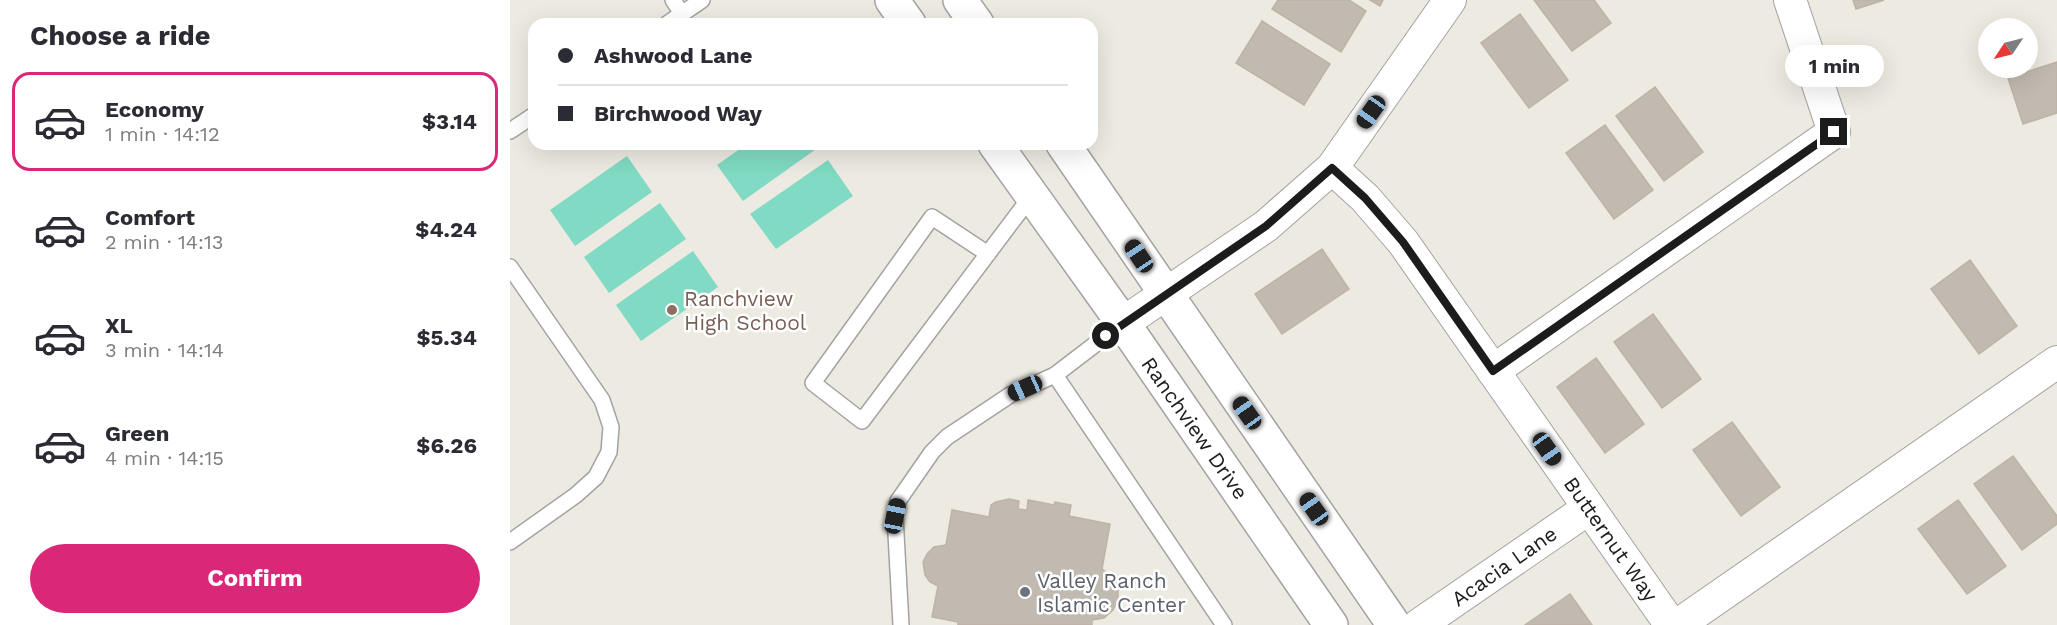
<!DOCTYPE html>
<meta charset="utf-8">
<style>
:root{--surface:#fff;--page:#f7f7f7;--text:#2b2b33;--muted:#7c7c81;--line:#e1e1e2;--accent:#db2777}
body{margin:0;font-family:"Work Sans",sans-serif;background:var(--page);color:var(--text);height:100vh;display:flex;flex-direction:column;font-size:22px;white-space:nowrap}
*{box-sizing:border-box;margin:0}
p{font-size:20px;color:var(--muted)}
.icon{flex:none;width:33px;height:33px;fill:none;stroke:currentColor;stroke-width:2;stroke-linecap:round;stroke-linejoin:round}
.map{position:relative;flex:1;overflow:hidden}
.drawer{display:flex;flex-direction:column;background:var(--surface);width:510px}
.drawer>*{flex:none}
.banner{position:absolute;left:18px;top:18px;width:570px;height:132px;border-radius:18px;box-shadow:0 6px 24px #0002;display:grid;align-content:center;height:132px;padding:0 30px;background:var(--surface)}
.needle{width:39px;rotate:235deg}
.fabs{position:absolute;left:1468px;top:18px;display:grid;gap:12px}
.fabs a{display:grid;place-items:center;width:60px;height:60px;border-radius:50%;background:var(--surface);box-shadow:0 6px 24px #0002;font-size:30px}
.end{position:absolute;width:27px;height:27px;margin:-14px;border:8px solid #1c1c1c;background:#fff;box-shadow:0 0 0 3px #fff}
.from{border-radius:50%}
.bubble{position:absolute;height:42px;border-radius:21px;background:var(--surface);box-shadow:0 6px 24px #0002;font-size:20px;font-weight:700;line-height:42px;text-align:center}
.car{position:absolute;width:18px;height:36px;margin:-18px -9px;border-radius:8px;box-shadow:0 0 4px 2px #0007;background:linear-gradient(#222 24%,#8ab4d8 0 40%,#222 0 76%,#8ab4d8 0 86%,#222 0)}
.banner b{display:flex;align-items:center;gap:21px;height:57px;font-size:22px}
.banner b+b{border-top:2px solid var(--line)}
.banner i{width:15px;height:15px;background:var(--text)}
ul{padding:0;list-style:none}
li{display:flex;align-items:center;gap:18px;height:99px;margin:0 12px 9px;padding:0 18px;border:3px solid transparent;border-radius:18px}
li div{flex:1}
li b{display:block;font-size:22px}
li em{font-style:normal;font-weight:700}
li.current{border-color:var(--accent)}
li>.icon{width:54px;height:54px;stroke-width:1.5}
h2{padding:0 30px;font-size:27px;line-height:72px}
.primary-button{display:flex;gap:12px;margin-top:auto;padding:12px 30px}
.primary-button a{flex:1;height:69px;border-radius:36px;background:var(--accent);color:#fff;font-size:24px;font-weight:700;line-height:69px;text-align:center}
main{display:flex;flex:1;min-height:0}
.map>svg:first-child{display:block}
</style>
<main>
<section class="drawer">
<h2>Choose a ride</h2>
<ul>
<li class="current"><svg class="icon" aria-label="car" viewBox="0 0 24 24"><path d="M5 17H2v-5l4-1 3-4h7l3 4 3 1v5h-3M9 17h6M6 11h13"/><circle cx="7" cy="17" r="2"/><circle cx="17" cy="17" r="2"/></svg><div><b>Economy</b><p>1 min · 14:12</p></div><em>$3.14</em></li>
<li><svg class="icon" aria-label="car" viewBox="0 0 24 24"><path d="M5 17H2v-5l4-1 3-4h7l3 4 3 1v5h-3M9 17h6M6 11h13"/><circle cx="7" cy="17" r="2"/><circle cx="17" cy="17" r="2"/></svg><div><b>Comfort</b><p>2 min · 14:13</p></div><em>$4.24</em></li>
<li><svg class="icon" aria-label="car" viewBox="0 0 24 24"><path d="M5 17H2v-5l4-1 3-4h7l3 4 3 1v5h-3M9 17h6M6 11h13"/><circle cx="7" cy="17" r="2"/><circle cx="17" cy="17" r="2"/></svg><div><b>XL</b><p>3 min · 14:14</p></div><em>$5.34</em></li>
<li><svg class="icon" aria-label="car" viewBox="0 0 24 24"><path d="M5 17H2v-5l4-1 3-4h7l3 4 3 1v5h-3M9 17h6M6 11h13"/><circle cx="7" cy="17" r="2"/><circle cx="17" cy="17" r="2"/></svg><div><b>Green</b><p>4 min · 14:15</p></div><em>$6.26</em></li>
</ul>
<div class="primary-button"><a>Confirm</a></div>
</section>
<div class="map">
<svg width="1547" height="625" viewBox="0 0 1547 625">
<rect width="100%" height="100%" fill="#edeae1"/>
<g fill="#81dac3">
<path d="M237,144H308L309,147L233,201L207,165Z"/>
<path d="M117,156L142,192L65,246L40,210Z"/>
<path d="M318,160L343,196L266,249L240,214Z"/>
<path d="M150,203L176,239L99,293L74,257Z"/>
<path d="M183,251L208,287L131,341L106,305Z"/>
</g>
<g fill="#c1bab1" stroke="#beb3a4" stroke-width="1.5">
<path d="M768,0H839L856,11L831,52L762,9Z"/>
<path d="M860,0H873L870,6Z"/>
<path d="M1024,0H1084L1101,23L1062,51Z"/>
<path d="M1343,0H1374L1346,9Z"/>
<path d="M1010,14L1058,80L1019,108L971,43Z"/>
<path d="M752,21L820,64L794,105L726,63Z"/>
<path d="M1547,62V113L1513,124L1498,78Z"/>
<path d="M1145,87L1193,152L1154,181L1106,116Z"/>
<path d="M1095,125L1143,190L1104,219L1056,153Z"/>
<path d="M812,249L839,289L772,334L745,294Z"/>
<path d="M1460,260L1507,326L1469,354L1421,289Z"/>
<path d="M1143,314L1191,379L1152,408L1104,342Z"/>
<path d="M1086,358L1134,424L1095,453L1047,387Z"/>
<path d="M1222,422L1270,487L1231,516L1183,450Z"/>
<path d="M1503,456L1547,516V524L1512,550L1464,484Z"/>
<path d="M499,499L509,501L508,509L517,510L518,500L544,505L545,502L561,505L559,516L600,524L592,569L603,577L608,587V599L603,610L594,618L582,620V625H448V622L422,617L428,586L420,582L415,575L413,562L417,554L424,547L436,545L442,510L479,517L481,505L486,502Z"/>
<path d="M1448,500L1496,566L1457,594L1408,529Z"/>
<path d="M1060,594L1082,625H1015Z"/>
</g>
<g fill="none" stroke-linecap="round" stroke-linejoin="round">
<g stroke="#a3a3a3" stroke-width="18">
<g id="service">
<path d="M163,0L172,14"/>
<path d="M157,24L192,0"/>
<path d="M0,131L24,115"/>
<path d="M478,254L422,217L303,383L352,421L522,195"/>
<path d="M0,267L92,400L101,427L99,452L86,477L66,495L0,542"/>
<path d="M545,375L714,625"/>
<path d="M391,625L385,516L388,501L422,452L437,437L500,395L545,375L613,323"/>
</g>
</g>
<g stroke="#a3a3a3" stroke-width="34">
<g id="minor">
<path d="M822,168L855,198L893,242L1161,625"/>
<path d="M613,323L756,226L822,168L940,0"/>
<path d="M983,371L1324,132L1280,0"/>
<path d="M909,625L1079,508"/>
<path d="M1168,625L1547,362"/>
</g>
</g>
<g stroke="#a3a3a3" stroke-width="36">
<g id="tertiary">
<path d="M382,0L399,24"/>
<path d="M450,0L467,24"/>
<path d="M485,144L613,323L821,625"/>
<path d="M553,144L884,625"/>
</g>
</g>
<use href="#service" stroke="#fff" stroke-width="15"/>
<use href="#minor" stroke="#fff" stroke-width="32"/>
<use href="#tertiary" stroke="#fff" stroke-width="33"/>
</g>
<g fill="none" stroke-linecap="round" stroke-linejoin="round">
<path stroke="#1c1c1c" stroke-width="8" d="M596,336L756,226L822,168L855,198L893,242L983,371L1324,132"/>
</g>
<circle fill="#8d6e63" stroke="#fff" stroke-width="2" cx="162" cy="310" r="6"/>
<circle fill="#6b7280" stroke="#fff" stroke-width="2" cx="515" cy="592" r="6"/>
<g text-anchor="middle" dominant-baseline="central" stroke-width="5" stroke-linejoin="round" paint-order="stroke">
<g font-size="21" fill="#785e54" stroke="#fff" text-anchor="start">
<text x="174" y="298">Ranchview<tspan x="174" dy="24">High School</tspan></text>
</g>
<g font-size="21" fill="#1c1c1c" stroke="#fff">
<text transform="translate(685 428) rotate(55)">Ranchview Drive</text>
<text transform="translate(1101 539) rotate(55)">Butternut Way</text>
<text transform="translate(994 566) rotate(-35)">Acacia Lane</text>
</g>
<g font-size="21" fill="#5b616d" stroke="#fff" text-anchor="start">
<text x="527" y="580">Valley Ranch<tspan x="527" dy="24">Islamic Center</tspan></text>
</g>
</g>
</svg>
<div class="fabs">
<a><svg class="needle" viewBox="-14 -14 28 28"><path d="M0-13l5 13h-10z" fill="#e53935"/><path d="M0 13l5-13h-10z" fill="#7c7c81"/></svg></a>
</div>
<i class="end from" style="left:596px;top:336px"></i>
<i class="end" style="left:1324px;top:132px"></i>
<div class="bubble" style="left:1275px;top:45px;width:99px">1 min</div>
<i class="car" style="left:861px;top:112px;rotate:215deg"></i>
<i class="car" style="left:629px;top:256px;rotate:326deg"></i>
<i class="car" style="left:515px;top:388px;rotate:246deg"></i>
<i class="car" style="left:737px;top:413px;rotate:325deg"></i>
<i class="car" style="left:1037px;top:449px;rotate:145deg"></i>
<i class="car" style="left:804px;top:509px;rotate:325deg"></i>
<i class="car" style="left:385px;top:516px;rotate:11deg"></i>
<div class="banner">
<b><i class="from"></i>Ashwood Lane</b>
<b><i></i>Birchwood Way</b>
</div>
</div>
</main>
